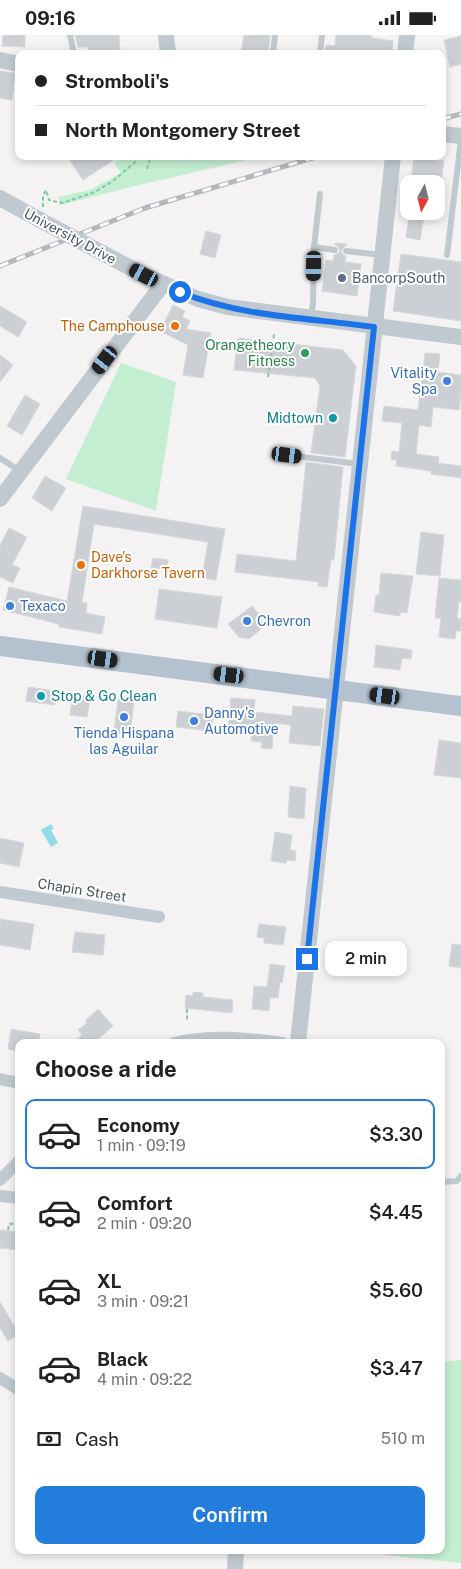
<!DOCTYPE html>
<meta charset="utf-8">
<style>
:root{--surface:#fff;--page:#f2f2f2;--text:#222;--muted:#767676;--line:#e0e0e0;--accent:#227ddd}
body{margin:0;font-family:"Public Sans",sans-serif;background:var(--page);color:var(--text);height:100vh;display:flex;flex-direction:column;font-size:19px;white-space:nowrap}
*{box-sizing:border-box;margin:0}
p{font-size:16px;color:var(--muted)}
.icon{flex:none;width:28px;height:28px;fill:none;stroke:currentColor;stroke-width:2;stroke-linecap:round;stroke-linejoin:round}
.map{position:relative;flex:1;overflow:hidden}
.side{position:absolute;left:15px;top:1004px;width:430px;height:515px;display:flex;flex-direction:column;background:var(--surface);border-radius:10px;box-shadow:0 2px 8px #0003}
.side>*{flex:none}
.banner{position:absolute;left:15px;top:15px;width:431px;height:110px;border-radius:10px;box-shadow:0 2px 8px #0003;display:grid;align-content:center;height:110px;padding:0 20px;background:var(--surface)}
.needle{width:32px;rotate:187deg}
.controls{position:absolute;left:400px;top:140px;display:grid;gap:10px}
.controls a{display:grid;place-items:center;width:45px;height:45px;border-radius:10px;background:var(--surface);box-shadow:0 2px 8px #0003;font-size:25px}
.end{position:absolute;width:22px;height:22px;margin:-11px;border:6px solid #1a73e8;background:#fff;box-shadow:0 0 0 2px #fff}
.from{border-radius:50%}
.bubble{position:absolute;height:35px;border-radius:10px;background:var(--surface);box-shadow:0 2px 8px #0003;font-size:16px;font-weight:600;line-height:35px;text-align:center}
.car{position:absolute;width:15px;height:30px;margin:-15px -8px;border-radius:6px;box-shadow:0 0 4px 1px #0007;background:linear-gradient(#222 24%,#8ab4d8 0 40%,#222 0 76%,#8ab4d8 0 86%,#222 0)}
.banner b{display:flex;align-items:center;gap:18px;height:48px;font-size:19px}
.banner b+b{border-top:1px solid var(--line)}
.banner i{width:12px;height:12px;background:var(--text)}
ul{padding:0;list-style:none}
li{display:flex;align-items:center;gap:15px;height:70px;margin:0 10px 8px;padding:0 10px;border:2px solid transparent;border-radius:10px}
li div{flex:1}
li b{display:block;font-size:19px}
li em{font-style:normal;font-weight:600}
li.on{border-color:var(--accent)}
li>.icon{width:45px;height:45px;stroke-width:1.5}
h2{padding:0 20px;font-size:22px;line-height:60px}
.pay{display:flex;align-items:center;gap:12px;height:55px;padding:0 20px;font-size:19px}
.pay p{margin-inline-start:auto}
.button{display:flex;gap:10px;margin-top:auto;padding:10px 20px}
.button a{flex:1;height:58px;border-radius:10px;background:var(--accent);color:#fff;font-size:20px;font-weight:600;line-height:58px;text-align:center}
.status{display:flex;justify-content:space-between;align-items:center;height:35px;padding:0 25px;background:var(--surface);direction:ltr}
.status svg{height:14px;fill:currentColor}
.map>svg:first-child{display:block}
</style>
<div class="status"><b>09:16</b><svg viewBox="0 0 49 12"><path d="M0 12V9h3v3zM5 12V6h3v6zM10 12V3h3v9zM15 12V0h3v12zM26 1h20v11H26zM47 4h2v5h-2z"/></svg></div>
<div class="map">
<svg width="461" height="1534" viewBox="0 0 461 1534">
<rect width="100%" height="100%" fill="#f4f2f2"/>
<g fill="#c3eed2">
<path d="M124,121H263L131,152L60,170L58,162L90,155L121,138L114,128Z"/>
<path d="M121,328L176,347L156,476L66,444Z"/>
<path d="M461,1325V1528L385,1520V1515H441V1327Z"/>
</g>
<path fill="#92dbe9" d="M51,789L54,794L51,795L58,808L51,812L41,795Z"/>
<g fill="#cccfd3" stroke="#d6d8dc">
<path d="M3,0H25V12L2,11Z"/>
<path d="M75,0H119L120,19H88V12H78Z"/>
<path d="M244,0H270L268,19H241Z"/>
<path d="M336,0H371V3L393,6L392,19H325L326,10L335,11Z"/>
<path d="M461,1V29L450,32L444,5Z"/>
<path d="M0,36L15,38L12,65L0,63Z"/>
<path d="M67,121H120L83,145Z"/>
<path d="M414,121H435V125L444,126L441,149L411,148Z"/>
<path d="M410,176H425L420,205L406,202Z"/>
<path d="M206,196L221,200L215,223L200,219Z"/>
<path d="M335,208L347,209L341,216L343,220L346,221L345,227L361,229L357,261L322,256L326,225L333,226L334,220L337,219L340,216L338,211L335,210Z"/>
<path d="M401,219L461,227V286L393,276Z"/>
<path d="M173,270L185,276L182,282L190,286L186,294L211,298L203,343L183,340L188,310L160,296Z"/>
<path d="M0,271L27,287L18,302L0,291Z"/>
<path d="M238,303L343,315L356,331L345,422L311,418L320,351L315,343L234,335Z"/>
<path d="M425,318L440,319L438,337L461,340V356L459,375L433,372L431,392L419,390L416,419L439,422L438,428L461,431V443L431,439V436L396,431L397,425H391L392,416L399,417L402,388L382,386L384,371L418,375Z"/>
<path d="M0,320L13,330L0,347Z"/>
<path d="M25,360L40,369L22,400L7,391Z"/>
<path d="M306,427L343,432L334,525H331L327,552L318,551L319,547L235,537L237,519L296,526Z"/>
<path d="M45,441L66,453L52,476L32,463Z"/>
<path d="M83,471L225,494L216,545L202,543L208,507L94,489L82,567L87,568L86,578L105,582L102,599L59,592V589L3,575L9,552L67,566Z"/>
<path d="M9,493L27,502L12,530L20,533L13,548L0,542V510Z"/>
<path d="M421,497L444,500L440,541L416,539Z"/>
<path d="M153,523L168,525L167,535L151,532Z"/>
<path d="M381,538L413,541L407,578L400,577V581L374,577L376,560L379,561Z"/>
<path d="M439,543L461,545V567L459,566L457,583L461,584V587L460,596H456L455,604L439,602L441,583H435Z"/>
<path d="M159,554L222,562L217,593L155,584Z"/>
<path d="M252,571L262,583L260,595L249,604L239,602L228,589Z"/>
<path d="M376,610L412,615L411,624L402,623L400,635L374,632Z"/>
<path d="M28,652L56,656L54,670L26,666Z"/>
<path d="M73,659L90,662L87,682L70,680Z"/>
<path d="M231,663L255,665L254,677L292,681L293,671L324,674L320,711L289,708L291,690L274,688L272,714L261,713L262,707L251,706L252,698L228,696Z"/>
<path d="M118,664L134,665L130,699L114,698Z"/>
<path d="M178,676L213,680L211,696L176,692Z"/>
<path d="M439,705L461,708V743L434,740Z"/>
<path d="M290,751L306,753L304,784L288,782Z"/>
<path d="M275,797L292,800L290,815L296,816L295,826L287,825L286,828L271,826Z"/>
<path d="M0,803L24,808L19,832L0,828Z"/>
<path d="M0,884L34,889L30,915L0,910Z"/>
<path d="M259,889L286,892L283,910L264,908V903L257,902Z"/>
<path d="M75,897L105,900L103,920L72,917Z"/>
<path d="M452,909L461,910V933L449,931Z"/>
<path d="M270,929L285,931L282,948L280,947L278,963H270L269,976L252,974L254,951L267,952Z"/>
<path d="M193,957L203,958V962L233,965L232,978L185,973L186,960L193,961Z"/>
<path d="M98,974L113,991L94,1008H73L82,1000L78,995L87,988L85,986Z"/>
<path d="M11,994L40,999L38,1008H19V1016L8,1014Z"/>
<path d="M0,1195L19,1197V1215L0,1213Z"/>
<path d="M0,1267L19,1299L8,1306L0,1293Z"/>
</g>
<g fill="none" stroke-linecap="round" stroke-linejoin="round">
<g stroke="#7ccba0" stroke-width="2" stroke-dasharray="4 2.5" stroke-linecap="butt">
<path d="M147,134L151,121"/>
<path d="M43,172V161L46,155L49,165L62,168L95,157L113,146L142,121"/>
<path d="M268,342L274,299"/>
<path d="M187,974V987"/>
<path d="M8,1195L9,1189L19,1188"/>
</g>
<g stroke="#c0c9cf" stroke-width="6">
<path d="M70,0L74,19"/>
<path d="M273,19L275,0"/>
<path d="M320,19L322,0"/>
<path d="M314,212L335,215"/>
<path d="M346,216L381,220"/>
<path d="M447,220L461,105"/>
<path d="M311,282L313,268L314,212L320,159"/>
<path d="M287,420L359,429"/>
<path d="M0,423L20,436"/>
<path d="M441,1147L457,1146L461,1141"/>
</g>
<g stroke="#c0c9cf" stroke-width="12">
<path d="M0,857L159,882"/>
<path d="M174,1008C211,999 245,1003 282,1008"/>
<path d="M0,1044L19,1048"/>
<path d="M0,1145L19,1126"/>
<path d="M0,1161L19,1163"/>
<path d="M0,1343L19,1355"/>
</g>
<g stroke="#c0c9cf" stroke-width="16">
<path d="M166,0L168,19"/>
<path d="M405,19L407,0"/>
<path d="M0,25L19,29"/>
<path d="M442,99L461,101"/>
<path d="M0,163L40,185"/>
<path d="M144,240L198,264L228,272L461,302"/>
<path d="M0,464L163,249"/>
<path d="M298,1008L393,121"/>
<path d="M235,1534L236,1515"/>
</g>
<path stroke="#b3c2ce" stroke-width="20" d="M0,611L461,671"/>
<g stroke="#b4b7bb" stroke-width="5">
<g id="rail">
<path d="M442,84L461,79"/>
<path d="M0,231L145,173L319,121"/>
</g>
</g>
<use href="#rail" stroke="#fff" stroke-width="3" stroke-dasharray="9" stroke-linecap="butt"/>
<path stroke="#c0c9cf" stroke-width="16" d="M40,185L144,240"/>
</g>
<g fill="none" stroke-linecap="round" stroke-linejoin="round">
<path stroke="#1a73e8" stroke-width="6" d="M180,257C241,282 310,283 374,292L307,924"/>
</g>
<circle fill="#5c6f8a" stroke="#fff" stroke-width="2" cx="342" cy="243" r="5"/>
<g fill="#e8710a" stroke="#fff" stroke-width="2">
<circle cx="175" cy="291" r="5"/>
<circle cx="81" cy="530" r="5"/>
</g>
<circle fill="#2e9e5b" stroke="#fff" stroke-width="2" cx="305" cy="318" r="5"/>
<g fill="#3f7fe0" stroke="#fff" stroke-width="2">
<circle cx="447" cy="346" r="5"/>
<circle cx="10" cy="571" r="5"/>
<circle cx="247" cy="586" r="5"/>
<circle cx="124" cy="682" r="5"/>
<circle cx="194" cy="686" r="5"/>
</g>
<g fill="#0f9aa8" stroke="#fff" stroke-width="2">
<circle cx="333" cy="383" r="5"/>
<circle cx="41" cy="661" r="5"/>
</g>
<g text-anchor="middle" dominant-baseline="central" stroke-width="4" stroke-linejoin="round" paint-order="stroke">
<g font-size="14" fill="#4a565e" stroke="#fff">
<text transform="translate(70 201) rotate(28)">University Drive</text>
<text transform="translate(82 855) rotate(9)">Chapin Street</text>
</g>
<g font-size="14" fill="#4e5e75" stroke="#fff" text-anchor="start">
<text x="352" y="243">BancorpSouth</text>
</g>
<g font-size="14" fill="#c56008" stroke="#fff" text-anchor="end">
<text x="165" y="291">The Camphouse</text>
<text x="91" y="522" text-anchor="start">Dave's<tspan x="91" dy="16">Darkhorse Tavern</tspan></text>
</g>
<g font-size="14" fill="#27864d" stroke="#fff" text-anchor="end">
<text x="295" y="310">Orangetheory<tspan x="295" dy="16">Fitness</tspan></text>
</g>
<g font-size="14" fill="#366cbe" stroke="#fff" text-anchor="start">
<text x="437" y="338" text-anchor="end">Vitality<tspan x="437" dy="16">Spa</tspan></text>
<text x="20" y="571">Texaco</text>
<text x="257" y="586">Chevron</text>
<text x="204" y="678">Danny's<tspan x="204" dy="16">Automotive</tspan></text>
<text x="124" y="698" text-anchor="middle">Tienda Hispana<tspan x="124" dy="16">las Aguilar</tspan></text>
</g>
<g font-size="14" fill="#0d838f" stroke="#fff" text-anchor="end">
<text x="323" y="383">Midtown</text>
<text x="51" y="661" text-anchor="start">Stop &amp; Go Clean</text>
</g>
</g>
</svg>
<div class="controls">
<a><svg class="needle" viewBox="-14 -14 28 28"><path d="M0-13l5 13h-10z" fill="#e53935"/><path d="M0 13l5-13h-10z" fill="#767676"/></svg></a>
</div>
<i class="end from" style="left:180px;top:257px"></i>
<i class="end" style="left:307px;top:924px"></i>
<div class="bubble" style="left:325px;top:906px;width:82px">2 min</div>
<i class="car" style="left:314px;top:231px;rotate:181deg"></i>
<i class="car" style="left:144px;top:240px;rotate:298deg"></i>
<i class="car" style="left:105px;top:325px;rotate:217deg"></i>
<i class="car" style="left:287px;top:420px;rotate:97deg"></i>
<i class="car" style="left:103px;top:624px;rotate:98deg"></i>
<i class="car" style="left:229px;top:640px;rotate:277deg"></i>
<i class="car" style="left:385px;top:661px;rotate:278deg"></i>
<div class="banner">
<b><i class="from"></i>Stromboli's</b>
<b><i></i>North Montgomery Street</b>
</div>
<section class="side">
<h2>Choose a ride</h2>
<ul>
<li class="on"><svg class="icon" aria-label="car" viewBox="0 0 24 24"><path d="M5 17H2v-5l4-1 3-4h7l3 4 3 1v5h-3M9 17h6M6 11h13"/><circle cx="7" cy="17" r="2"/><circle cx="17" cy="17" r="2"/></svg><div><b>Economy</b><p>1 min · 09:19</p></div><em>$3.30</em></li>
<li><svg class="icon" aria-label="car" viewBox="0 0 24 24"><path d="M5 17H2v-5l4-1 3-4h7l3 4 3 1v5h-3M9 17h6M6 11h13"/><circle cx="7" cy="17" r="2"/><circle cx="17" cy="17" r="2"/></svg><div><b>Comfort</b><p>2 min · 09:20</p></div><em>$4.45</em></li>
<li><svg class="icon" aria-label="car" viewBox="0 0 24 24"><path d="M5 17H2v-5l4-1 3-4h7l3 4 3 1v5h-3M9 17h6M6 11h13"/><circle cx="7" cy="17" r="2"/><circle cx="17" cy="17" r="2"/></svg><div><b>XL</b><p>3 min · 09:21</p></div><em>$5.60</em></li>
<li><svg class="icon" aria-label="car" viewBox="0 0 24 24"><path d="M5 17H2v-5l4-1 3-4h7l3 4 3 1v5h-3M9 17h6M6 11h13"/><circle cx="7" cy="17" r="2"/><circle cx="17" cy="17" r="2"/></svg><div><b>Black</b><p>4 min · 09:22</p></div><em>$3.47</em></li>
</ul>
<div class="pay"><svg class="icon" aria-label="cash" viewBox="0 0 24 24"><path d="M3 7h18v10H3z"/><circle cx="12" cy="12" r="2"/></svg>Cash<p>510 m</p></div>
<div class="button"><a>Confirm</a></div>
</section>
</div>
